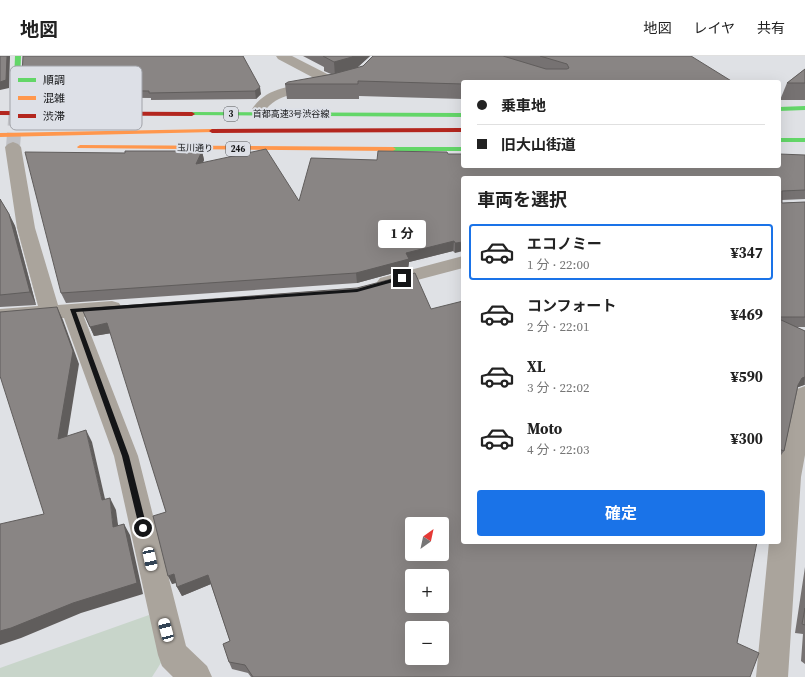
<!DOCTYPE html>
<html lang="ja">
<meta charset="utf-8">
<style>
:root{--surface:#fff;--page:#f2f2f2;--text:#222;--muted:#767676;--line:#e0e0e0;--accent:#1a73e8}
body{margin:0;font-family:"Source Serif 4","Noto Sans JP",serif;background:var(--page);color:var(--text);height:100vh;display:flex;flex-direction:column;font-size:15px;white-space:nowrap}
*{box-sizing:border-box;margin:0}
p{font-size:13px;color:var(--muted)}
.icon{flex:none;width:22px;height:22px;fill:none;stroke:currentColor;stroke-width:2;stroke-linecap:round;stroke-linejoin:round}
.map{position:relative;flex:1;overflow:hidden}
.drawer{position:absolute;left:461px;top:120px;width:320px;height:368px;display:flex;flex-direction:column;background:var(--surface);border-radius:4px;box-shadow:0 4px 16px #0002}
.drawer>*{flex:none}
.hud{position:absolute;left:461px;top:24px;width:320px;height:88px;border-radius:4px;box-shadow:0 4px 16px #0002;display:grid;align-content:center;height:88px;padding:0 16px;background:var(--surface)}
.needle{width:26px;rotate:33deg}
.fabs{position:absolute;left:405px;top:461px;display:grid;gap:8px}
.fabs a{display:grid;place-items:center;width:44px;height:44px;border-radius:4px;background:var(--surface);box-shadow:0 4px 16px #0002;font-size:20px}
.end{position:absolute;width:18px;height:18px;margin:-9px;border:5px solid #141517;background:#fff;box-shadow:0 0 0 2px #fff}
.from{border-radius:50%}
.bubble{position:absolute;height:28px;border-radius:4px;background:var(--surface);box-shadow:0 4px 16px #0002;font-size:13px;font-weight:700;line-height:28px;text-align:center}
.car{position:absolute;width:12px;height:24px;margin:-12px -6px;border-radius:5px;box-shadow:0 0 3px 1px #0007;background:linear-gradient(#fff 24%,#345 0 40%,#fff 0 76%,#345 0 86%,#fff 0)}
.hud b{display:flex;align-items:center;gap:14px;height:38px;font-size:15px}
.hud b+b{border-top:1px solid var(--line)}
.hud i{width:10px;height:10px;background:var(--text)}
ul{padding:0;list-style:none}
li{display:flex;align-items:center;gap:12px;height:56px;margin:0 8px 6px;padding:0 8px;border:2px solid transparent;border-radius:4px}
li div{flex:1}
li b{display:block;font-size:15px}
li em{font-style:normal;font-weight:700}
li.current{border-color:var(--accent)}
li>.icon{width:36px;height:36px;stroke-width:1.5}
h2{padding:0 16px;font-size:18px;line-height:48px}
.cta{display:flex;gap:8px;margin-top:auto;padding:8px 16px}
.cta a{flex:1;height:46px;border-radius:4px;background:var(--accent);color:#fff;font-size:16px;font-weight:700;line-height:46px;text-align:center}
header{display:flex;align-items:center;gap:24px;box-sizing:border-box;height:56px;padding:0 20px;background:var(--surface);border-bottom:1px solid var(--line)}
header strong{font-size:19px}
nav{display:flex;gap:22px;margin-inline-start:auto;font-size:14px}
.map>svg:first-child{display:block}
</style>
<header>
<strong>地図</strong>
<nav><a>地図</a><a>レイヤ</a><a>共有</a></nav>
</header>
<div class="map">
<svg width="805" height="621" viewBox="0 0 805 621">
<rect width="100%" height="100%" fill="#dfe1e5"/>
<path fill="#c8d5ca" d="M149,559L164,602L152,621H0V612Z"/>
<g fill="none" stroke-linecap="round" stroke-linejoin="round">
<path stroke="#c1c2c6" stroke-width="14" stroke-dasharray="14 7" stroke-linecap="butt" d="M13,91L16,52"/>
<g fill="#aaa49c" fill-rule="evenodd">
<path d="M276,0H292L339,24L341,27L339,30H329L278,3Z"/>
<path d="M315,27L320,28L322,31L320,34C299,39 278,36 264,56H254L252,53C267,31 291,30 315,27Z"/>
<path d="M13,86L18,88L21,91L35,172L58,249L112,245L119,247L122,252L119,257L84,261L138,400L186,590L207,610L212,621H173L162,610L158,599L114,400L64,262L0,267V253L38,250L17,172L5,91L8,88Z"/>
<path d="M463,200V212L387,232L380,230L377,226L380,222Z"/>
<path d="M805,330V399L801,421L788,621H756L769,486H779V404L794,339L797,333Z"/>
</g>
<g fill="#63d668" fill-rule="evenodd">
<path d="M15,0H21L19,52L16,54L13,52Z"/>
<path d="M805,50V54L779,55V51Z"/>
<path d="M192,56L463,57V61L190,59V57Z"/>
<rect x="779" y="82" width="26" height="4"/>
<path d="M463,91V95H393L390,93L393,91Z"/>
</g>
<g fill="#ff974d" fill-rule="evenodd">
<path d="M212,73L214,74V76L0,81V77Z"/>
<path d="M80,89L393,91L396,93L393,95L78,92L77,91Z"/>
</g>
<g fill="#b3261e" fill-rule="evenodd">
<path d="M0,55L192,56L195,58L192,60L0,59Z"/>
<path d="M463,72V76L212,77L209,75L212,73Z"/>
</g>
</g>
<g fill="#767272">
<path d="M243,0L261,38L256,43L151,44V42L65,41L38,38L35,31V22L25,26L22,19Z"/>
<path d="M303,0H370L357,12L363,10L373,0H691L463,26V43L359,40V43H287L285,28L331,18L324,15V11Z"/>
<path d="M805,13V44H780L787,27Z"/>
<path d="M202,95L204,104L203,106L299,145L377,104L448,98L463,110L805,99V143L782,144V147L805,146V271H796L805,275V329H804L798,331L784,395L779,402V122H463L455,197L453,195L409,206L408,213L357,227L66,247L61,237L125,97Z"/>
<path d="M0,143L9,158L15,170L36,249L0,251Z"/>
<path d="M82,253H431L463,486L737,587L750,621H251L248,617L232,613L229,606L230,585L211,528L182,540L177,531L176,527L172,528L166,456L111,277L94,280Z"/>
<path d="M805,511V608L801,605L803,578L795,577Z"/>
</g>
<g fill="#605d5c">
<path d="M7,0H10L9,32L0,34V26Z"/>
<path d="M353,0H370L352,16L335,20L334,6Z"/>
<path d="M35,14L38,21L25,26L22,19Z"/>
<path d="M260,31L261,38L256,43L255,35Z"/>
<path d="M202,95L204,104L198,117L196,108Z"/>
<path d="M9,158L15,170L36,249L30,236Z"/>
<path d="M454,185L453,195L409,206L408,213L357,227L356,217L406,197Z"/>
<path d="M463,186V195L455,197V187Z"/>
<path d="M57,251L63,264L79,308L65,395L58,383Z"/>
<path d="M107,267L112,277L94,280L90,271Z"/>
<path d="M805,321L804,329L796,332L802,322Z"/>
<path d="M86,374L92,386L108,456L102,444Z"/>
<path d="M110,442L116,454L120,483L113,471Z"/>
<path d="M124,468L130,479L143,538L81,557L21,582L0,589V575Z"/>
<path d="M174,518L178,526L172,528L168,520Z"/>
<path d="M208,519L211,528L182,540L177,531Z"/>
</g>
<g fill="#898584" stroke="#605d5c" fill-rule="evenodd">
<path d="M0,0H7L6,24L0,26Z"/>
<path d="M23,0H243L260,31L255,35L149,37V35L62,34L35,31V14L22,19Z"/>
<path d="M323,0H353L352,1L334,6Z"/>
<path d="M373,0H503L546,13H567L569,12L567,8L540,0H691L733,26H463V28L358,25V28H285L288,26L333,18L363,10Z"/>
<path d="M805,13V27H787Z"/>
<path d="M266,93L299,145L311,102L377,104L378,95L447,96L448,98H463V110H779V98L805,99V134L782,135V147L805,146V261H779V122H463V186L455,187L454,185L406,197L409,203L356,217L61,237L25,96L125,97V95H202L196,108Z"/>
<path d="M0,143L9,158L30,236L0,239Z"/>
<path d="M415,217L431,253L463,245V486H757L737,587L759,597L750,621H253L245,609L229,606L223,588L230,585L208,519L177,531L174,518L168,520L153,460L166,456L107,267L90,271L82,253L357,232ZM412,468H442V498H412ZM412,520H442V550H412ZM412,572H442V602H412Z"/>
<path d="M57,251L73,295L58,383L86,374L102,444L110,442L113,471L124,468L137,527L73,547L11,572L0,575V468L44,458L0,320V256Z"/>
<path d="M779,263L805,275V321L802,322L798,329L784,395L779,393Z"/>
<path d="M805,552V569L802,568Z"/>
</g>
<path fill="#141517" d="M402,220L404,223L357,236L76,256L129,400L147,472L146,475H140L122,400L70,253L357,233Z"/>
<g text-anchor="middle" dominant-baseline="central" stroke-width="4" stroke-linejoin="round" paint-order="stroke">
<g fill="#dde0e7" stroke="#505255" stroke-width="1">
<rect x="224" y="51" width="14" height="14" rx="3"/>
<rect x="226" y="86" width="24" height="14" rx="3"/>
</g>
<g font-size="9" font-weight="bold" fill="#141517">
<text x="231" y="58">3</text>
<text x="238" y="93">246</text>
</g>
<g font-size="9" fill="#141517" stroke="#dde0e7">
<text x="291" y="58">首都高速3号渋谷線</text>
<text transform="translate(195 92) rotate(1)">玉川通り</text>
</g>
</g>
<rect x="10" y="10" width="132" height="64" rx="6" fill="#dde0e7" stroke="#a1a3a9" stroke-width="1"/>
<rect x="18" y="22" width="18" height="4" fill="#63d668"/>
<rect x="18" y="40" width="18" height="4" fill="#ff974d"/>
<rect x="18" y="58" width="18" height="4" fill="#b3261e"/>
<g font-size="11" fill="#141517">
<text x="43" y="28">順調</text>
<text x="43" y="46">混雑</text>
<text x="43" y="64">渋滞</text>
</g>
</svg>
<div class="fabs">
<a><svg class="needle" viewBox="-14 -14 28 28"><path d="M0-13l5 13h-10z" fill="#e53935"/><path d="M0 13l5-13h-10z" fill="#767676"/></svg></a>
<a>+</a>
<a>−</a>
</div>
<i class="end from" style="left:143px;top:472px"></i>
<i class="end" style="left:402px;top:222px"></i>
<div class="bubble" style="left:378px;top:164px;width:48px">1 分</div>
<i class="car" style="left:150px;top:503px;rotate:168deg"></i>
<i class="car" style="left:166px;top:574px;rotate:345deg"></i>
<div class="hud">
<b><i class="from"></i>乗車地</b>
<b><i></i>旧大山街道</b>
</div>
<section class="drawer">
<h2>車両を選択</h2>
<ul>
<li class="current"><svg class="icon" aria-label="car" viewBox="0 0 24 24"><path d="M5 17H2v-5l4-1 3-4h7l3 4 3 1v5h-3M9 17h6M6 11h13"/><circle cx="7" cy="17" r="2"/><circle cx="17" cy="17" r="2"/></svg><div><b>エコノミー</b><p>1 分 · 22:00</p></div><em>¥347</em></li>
<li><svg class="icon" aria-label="car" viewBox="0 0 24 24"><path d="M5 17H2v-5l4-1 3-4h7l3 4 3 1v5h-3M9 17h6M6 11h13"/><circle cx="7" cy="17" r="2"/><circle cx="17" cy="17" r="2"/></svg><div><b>コンフォート</b><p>2 分 · 22:01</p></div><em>¥469</em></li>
<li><svg class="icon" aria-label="car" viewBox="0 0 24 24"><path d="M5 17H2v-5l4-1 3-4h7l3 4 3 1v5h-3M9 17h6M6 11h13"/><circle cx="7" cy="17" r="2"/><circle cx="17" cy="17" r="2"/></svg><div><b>XL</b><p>3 分 · 22:02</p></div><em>¥590</em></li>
<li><svg class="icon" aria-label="car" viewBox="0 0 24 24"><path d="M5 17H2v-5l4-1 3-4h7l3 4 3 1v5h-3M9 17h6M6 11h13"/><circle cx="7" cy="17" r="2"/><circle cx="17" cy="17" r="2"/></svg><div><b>Moto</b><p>4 分 · 22:03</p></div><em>¥300</em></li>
</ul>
<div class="cta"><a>確定</a></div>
</section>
</div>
